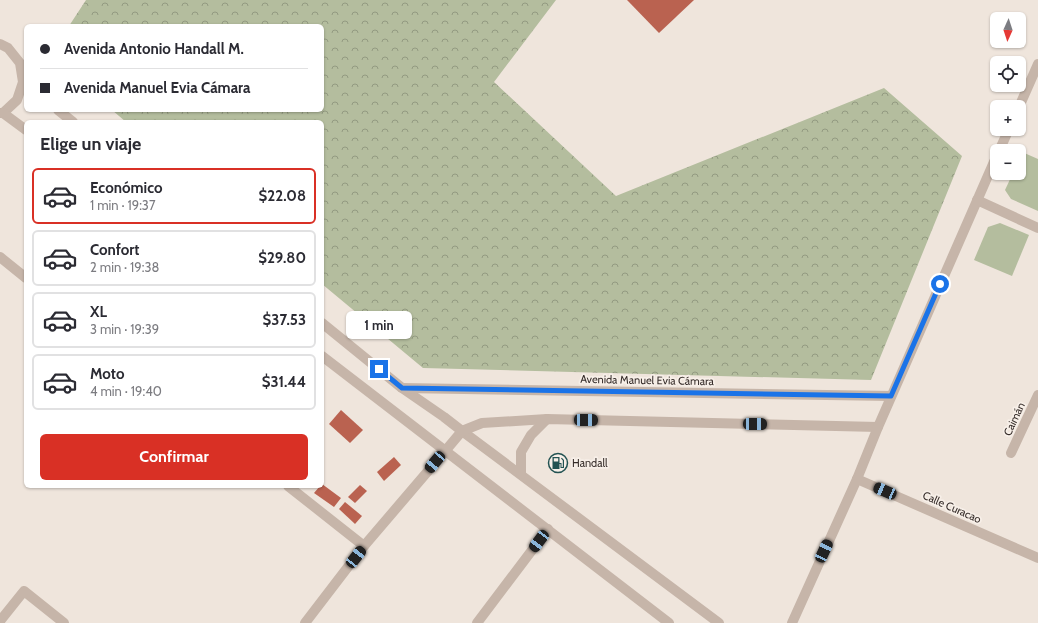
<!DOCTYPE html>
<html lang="es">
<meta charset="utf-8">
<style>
:root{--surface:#fff;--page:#f2f2f3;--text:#2b2b33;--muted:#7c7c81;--line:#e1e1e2;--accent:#d93025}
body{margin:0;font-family:Cabin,sans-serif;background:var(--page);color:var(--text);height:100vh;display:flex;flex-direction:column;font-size:15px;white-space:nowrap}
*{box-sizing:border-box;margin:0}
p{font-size:13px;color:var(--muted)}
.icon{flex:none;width:22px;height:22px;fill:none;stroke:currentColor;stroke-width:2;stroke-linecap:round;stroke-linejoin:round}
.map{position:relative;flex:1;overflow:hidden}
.drawer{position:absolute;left:24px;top:120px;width:300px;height:368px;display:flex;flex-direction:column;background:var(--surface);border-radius:6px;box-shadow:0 1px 3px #0004}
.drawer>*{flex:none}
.banner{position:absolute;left:24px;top:24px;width:300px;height:88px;border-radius:6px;box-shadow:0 1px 3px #0004;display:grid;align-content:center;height:88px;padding:0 16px;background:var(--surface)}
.needle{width:26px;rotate:183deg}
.fabs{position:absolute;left:990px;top:12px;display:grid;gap:8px}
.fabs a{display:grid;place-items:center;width:36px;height:36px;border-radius:6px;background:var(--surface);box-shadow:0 1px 3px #0004;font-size:20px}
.end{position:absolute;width:18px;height:18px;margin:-9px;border:5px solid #1a73e8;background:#fff;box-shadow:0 0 0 2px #fff}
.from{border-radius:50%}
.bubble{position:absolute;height:28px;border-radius:6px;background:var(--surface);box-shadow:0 1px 3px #0004;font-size:13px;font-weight:700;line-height:28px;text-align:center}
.car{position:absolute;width:12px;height:24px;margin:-12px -6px;border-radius:5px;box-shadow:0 0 3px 1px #0007;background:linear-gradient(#222 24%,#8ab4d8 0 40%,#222 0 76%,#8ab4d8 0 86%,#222 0)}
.banner b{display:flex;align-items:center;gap:14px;height:38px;font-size:15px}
.banner b+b{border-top:1px solid var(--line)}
.banner i{width:10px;height:10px;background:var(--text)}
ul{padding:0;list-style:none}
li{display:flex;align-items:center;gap:12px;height:56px;margin:0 8px 6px;padding:0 8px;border:2px solid var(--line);border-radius:6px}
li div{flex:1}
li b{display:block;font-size:15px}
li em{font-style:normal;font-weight:700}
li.active{border-color:var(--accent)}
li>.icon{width:36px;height:36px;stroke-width:1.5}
h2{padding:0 16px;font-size:18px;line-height:48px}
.button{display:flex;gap:8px;margin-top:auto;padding:8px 16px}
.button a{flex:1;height:46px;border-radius:6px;background:var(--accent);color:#fff;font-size:16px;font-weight:700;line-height:46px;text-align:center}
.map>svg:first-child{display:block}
</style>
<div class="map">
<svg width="1038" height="623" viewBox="0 0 1038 623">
<defs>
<pattern id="forest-crowns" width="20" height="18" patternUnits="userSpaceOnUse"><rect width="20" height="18" fill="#b4bd9e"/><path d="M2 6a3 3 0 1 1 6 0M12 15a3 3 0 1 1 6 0" fill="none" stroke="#939a81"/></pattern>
</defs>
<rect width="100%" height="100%" fill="#efe5dc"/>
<path fill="url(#forest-crowns)" d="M86,0H556L494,82L616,196L884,88L962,156L871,380L423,368L322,284V122H126L112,110H322V26H69Z"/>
<g fill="#b4bd9e">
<path d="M1022,152L1038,159V211L1011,199L1005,190L1013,173H1019V159Z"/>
<path d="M1000,223L1029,235L1012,276L974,260L988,227Z"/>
</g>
<g fill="#ba6250">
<path d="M627,0H694L659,33Z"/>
<path d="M341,410L363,430L350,443L329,424Z"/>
<path d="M394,457L401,465L384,481L377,472Z"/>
<path d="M322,484L341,498L334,507L314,493L320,486H322Z"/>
<path d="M360,485L367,491L355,503L348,497Z"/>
<path d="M345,502L362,516L355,524L339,509Z"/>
</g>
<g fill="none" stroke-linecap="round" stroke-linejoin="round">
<g stroke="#c6b5a9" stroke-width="10">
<path d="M0,257L26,278"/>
<path d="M1011,453L1038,395"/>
<path d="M857,479L1038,558"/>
<path d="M288,486L364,546"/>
<path d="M0,621L24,591L64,623"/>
<path d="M305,623L364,546L446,450"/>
<path d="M477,623L548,529"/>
</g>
<g stroke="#c6b5a9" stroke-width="10">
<path d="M0,44L8,48L20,63L23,82L17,100L3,113H0"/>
<path d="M1019,107L1038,64"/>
<path d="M58,110L73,122"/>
<path d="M3,113L26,130"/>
<path d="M999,151L1009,129"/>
<path d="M977,200L1038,228"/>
<path d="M322,323L402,388L444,417L462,431L719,623"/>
<path d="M322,356L669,623"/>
<path d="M402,388L891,396"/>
<path d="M446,450L462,431L482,423L547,419L878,427"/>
<path d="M521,474V452L531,435L547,419"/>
<path d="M792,623L857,479L878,427L997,155"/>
</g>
</g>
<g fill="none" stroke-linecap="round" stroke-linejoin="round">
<path stroke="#1a73e8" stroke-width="5" d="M379,369L402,388L891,396L940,284"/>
</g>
<defs>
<g id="fuel-ring" transform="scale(1)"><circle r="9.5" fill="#f7efe8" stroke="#225252" stroke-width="1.5"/><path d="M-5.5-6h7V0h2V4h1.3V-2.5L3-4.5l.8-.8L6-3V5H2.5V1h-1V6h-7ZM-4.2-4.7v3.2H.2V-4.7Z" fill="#225252"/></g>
</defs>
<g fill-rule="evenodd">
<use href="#fuel-ring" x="558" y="463"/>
</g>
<g text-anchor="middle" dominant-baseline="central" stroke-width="3.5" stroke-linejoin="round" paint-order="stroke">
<g font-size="11" fill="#342b28" stroke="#f7efe8">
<text transform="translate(647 380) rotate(1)">Avenida Manuel Evia Cámara</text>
<text transform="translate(1014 419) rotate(-65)">Caimán</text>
<text transform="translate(952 507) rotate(24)">Calle Curacao</text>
</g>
<g font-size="11" fill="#342b28" stroke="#f7efe8" text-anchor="start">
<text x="572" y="463">Handall</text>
</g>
</g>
</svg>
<div class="fabs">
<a><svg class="needle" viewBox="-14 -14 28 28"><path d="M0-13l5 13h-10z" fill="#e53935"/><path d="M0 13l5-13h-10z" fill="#7c7c81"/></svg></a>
<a><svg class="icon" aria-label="locate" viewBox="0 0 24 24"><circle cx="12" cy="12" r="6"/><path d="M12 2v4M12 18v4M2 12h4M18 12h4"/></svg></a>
<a>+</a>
<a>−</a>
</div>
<i class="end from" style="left:940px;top:284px"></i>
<i class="end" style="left:379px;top:369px"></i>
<div class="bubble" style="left:346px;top:311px;width:66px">1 min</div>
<i class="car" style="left:586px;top:420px;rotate:91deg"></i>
<i class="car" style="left:755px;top:424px;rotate:91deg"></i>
<i class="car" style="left:435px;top:462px;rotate:220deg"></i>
<i class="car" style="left:885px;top:491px;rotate:293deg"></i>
<i class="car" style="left:539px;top:541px;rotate:217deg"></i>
<i class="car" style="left:824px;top:551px;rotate:25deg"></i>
<i class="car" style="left:356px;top:557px;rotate:38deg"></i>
<div class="banner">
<b><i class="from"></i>Avenida Antonio Handall M.</b>
<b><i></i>Avenida Manuel Evia Cámara</b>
</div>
<section class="drawer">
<h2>Elige un viaje</h2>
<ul>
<li class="active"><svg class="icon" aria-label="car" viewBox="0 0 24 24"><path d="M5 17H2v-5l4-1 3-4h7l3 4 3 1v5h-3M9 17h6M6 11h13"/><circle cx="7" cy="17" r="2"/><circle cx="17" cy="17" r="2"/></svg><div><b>Económico</b><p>1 min · 19:37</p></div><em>$22.08</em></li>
<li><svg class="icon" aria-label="car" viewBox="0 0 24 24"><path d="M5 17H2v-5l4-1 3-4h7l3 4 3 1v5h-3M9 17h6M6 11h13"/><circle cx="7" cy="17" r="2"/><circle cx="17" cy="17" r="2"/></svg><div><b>Confort</b><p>2 min · 19:38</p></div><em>$29.80</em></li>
<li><svg class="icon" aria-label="car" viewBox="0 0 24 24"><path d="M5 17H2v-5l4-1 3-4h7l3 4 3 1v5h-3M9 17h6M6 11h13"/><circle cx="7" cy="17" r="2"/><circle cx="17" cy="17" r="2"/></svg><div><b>XL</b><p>3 min · 19:39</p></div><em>$37.53</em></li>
<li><svg class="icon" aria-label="car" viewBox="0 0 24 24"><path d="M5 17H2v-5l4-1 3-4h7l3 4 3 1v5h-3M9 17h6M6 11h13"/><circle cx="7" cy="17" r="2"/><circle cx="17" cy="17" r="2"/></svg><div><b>Moto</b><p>4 min · 19:40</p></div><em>$31.44</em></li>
</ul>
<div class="button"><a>Confirmar</a></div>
</section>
</div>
